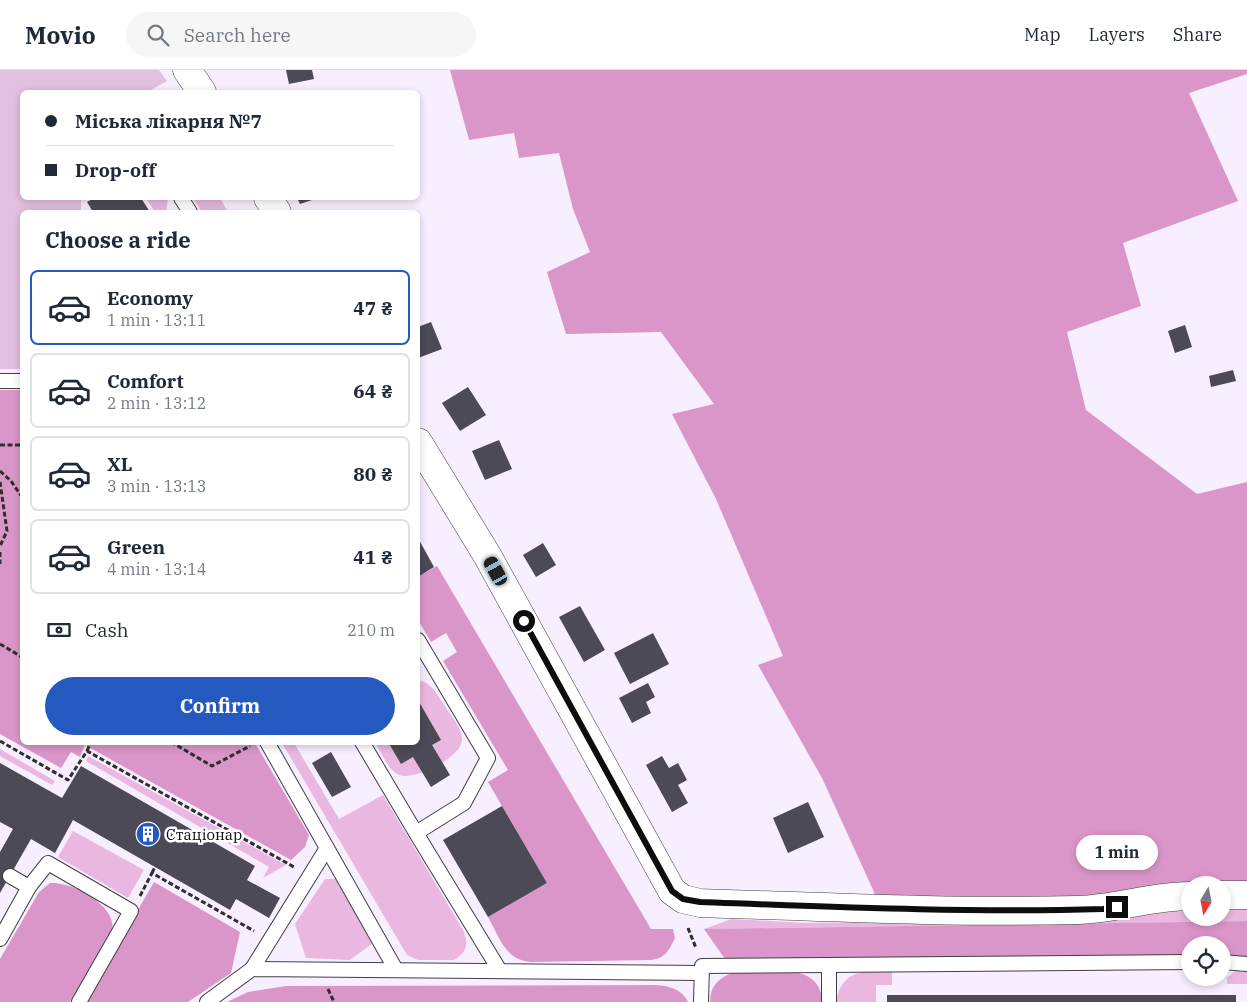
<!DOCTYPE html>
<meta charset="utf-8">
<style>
:root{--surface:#fff;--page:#f6f6f7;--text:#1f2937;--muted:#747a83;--line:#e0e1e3;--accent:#2459bf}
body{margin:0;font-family:"IBM Plex Serif",serif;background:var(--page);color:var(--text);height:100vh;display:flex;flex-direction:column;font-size:19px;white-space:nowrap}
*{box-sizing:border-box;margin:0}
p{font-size:16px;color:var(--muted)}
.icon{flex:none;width:28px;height:28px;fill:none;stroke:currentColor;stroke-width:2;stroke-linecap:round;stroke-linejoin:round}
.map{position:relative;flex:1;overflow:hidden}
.side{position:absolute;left:20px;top:140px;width:400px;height:535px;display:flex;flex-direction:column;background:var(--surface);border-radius:8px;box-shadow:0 2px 8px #0003}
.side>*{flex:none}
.guide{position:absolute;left:20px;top:20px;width:400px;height:110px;border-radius:8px;box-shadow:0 2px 8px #0003;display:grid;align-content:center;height:110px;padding:0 25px;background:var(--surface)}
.needle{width:32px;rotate:190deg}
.buttons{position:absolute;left:1181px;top:806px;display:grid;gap:10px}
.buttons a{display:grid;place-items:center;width:50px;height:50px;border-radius:50%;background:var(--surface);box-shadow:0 2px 8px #0003;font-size:25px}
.end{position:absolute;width:22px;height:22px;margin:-11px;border:6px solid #0d0d0d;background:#fff;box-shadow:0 0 0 2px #fff}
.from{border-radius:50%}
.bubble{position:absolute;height:35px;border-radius:18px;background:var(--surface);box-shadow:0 2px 8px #0003;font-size:16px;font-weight:700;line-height:35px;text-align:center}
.car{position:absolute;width:15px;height:30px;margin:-15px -8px;border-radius:6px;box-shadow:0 0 4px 1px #0007;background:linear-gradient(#222 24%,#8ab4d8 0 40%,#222 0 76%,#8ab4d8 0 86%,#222 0)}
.guide b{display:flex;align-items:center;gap:18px;height:48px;font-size:19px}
.guide b+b{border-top:1px solid var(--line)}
.guide i{width:12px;height:12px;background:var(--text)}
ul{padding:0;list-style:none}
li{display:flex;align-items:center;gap:15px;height:75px;margin:0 10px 8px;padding:0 15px;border:2px solid var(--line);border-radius:8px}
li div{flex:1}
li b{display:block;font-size:19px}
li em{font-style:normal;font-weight:700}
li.on{border-color:var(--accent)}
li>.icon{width:45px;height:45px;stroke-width:1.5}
h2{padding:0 25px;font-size:22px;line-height:60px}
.pay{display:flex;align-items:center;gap:12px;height:55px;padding:0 25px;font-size:19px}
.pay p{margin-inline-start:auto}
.button{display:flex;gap:10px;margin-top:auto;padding:10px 25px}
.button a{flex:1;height:58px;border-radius:30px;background:var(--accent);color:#fff;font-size:20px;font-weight:700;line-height:58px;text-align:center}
header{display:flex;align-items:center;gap:30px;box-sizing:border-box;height:70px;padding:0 25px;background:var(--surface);border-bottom:1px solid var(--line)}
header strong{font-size:24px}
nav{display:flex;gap:28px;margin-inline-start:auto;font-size:18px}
.search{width:350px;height:45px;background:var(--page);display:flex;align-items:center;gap:12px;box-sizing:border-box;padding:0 18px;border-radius:28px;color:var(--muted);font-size:19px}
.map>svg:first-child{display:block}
</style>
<header>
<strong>Movio</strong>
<div class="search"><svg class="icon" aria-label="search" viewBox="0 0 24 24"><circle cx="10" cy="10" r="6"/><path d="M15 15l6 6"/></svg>Search here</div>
<nav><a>Map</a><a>Layers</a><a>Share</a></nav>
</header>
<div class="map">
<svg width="1247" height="932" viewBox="0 0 1247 932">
<rect width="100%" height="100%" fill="#f7eeff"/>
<g fill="#eab7e0">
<path d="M146,128H168L166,142H155Z"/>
<path d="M193,128H220L228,142H202Z"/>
<path d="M422,611C433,615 437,625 443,633C449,644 463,658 462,670C461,688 412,713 397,704C388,699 381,681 375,673L418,672V612Z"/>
<path d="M282,673H294L339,749L383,725L463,860C469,873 467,883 454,890H418L407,885Z"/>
<path d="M0,679L55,711L52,715L0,686Z"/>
<path d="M88,686L286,795L263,808L269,797L86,691Z"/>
<path d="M73,761L144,800L128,828L58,787Z"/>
<path d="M325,809H336L373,873L350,890L306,888L295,854Z"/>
<path d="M1190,830V848H1222L1223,830L1247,831V851L704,859L732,849L807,853L866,852Z"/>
<path d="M1235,901L1247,902V914H1227V908Z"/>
<path d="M863,902H892V915H876V932H836C839,916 846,905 863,902Z"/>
</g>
<g fill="#db96c9">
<path d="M450,0H1247V4L1189,23L1238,131L1123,173L1141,236L1067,262L1086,340L1197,424L1247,412V821L1222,815H1190L1105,831L876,833L874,822L822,708L758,595L783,586L716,429L672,344L714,334L661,262L566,264L547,202L590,182L573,139L559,83L519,88L514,63L469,70Z"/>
<path d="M0,320H22V672L255,673L309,765L305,777L291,790L85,675L80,687L71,682L61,698L0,664Z"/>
<path d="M437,496L651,859H673L675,868C669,880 666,888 651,890L531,892C505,890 500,868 488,847L547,813L488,712L508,700L443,591L457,582L446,563L431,572L418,550V507Z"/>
<path d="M154,812L240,862L231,903L188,932H85Z"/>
<path d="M50,813C72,811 122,837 111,865L70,932H0V889L39,822Z"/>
<path d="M1247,851V887L1223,885L1222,875H1190V885L725,889L704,859Z"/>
<path d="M791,902C809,903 822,913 822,932H710C710,917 718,908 732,903Z"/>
<path d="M656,915C669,916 682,919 688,932H227L248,922L286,916Z"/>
</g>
<path fill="#e1bfe0" d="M0,0H159L167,11L147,22H22V128H81V142H22V299H0Z"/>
<g fill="#4b4a56">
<path d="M286,0H312L314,9L289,14Z"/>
<path d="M94,128H141L150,142H93L87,132Z"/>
<path d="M297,128H318L300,134Z"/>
<path d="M431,252L442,279L418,288V257Z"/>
<path d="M1185,255L1192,277L1175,283L1168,261Z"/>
<path d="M1233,300L1236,311L1211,317L1209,306Z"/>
<path d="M468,317L486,345L460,361L442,333Z"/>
<path d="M499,370L512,399L485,410L472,381Z"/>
<path d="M418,468L434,497L418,507Z"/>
<path d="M543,473L556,495L536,507L523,485Z"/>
<path d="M580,536L605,580L584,592L559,547Z"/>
<path d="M653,563L669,594L630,614L614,583Z"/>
<path d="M648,613L655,627L646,632L651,643L632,653L619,628Z"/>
<path d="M418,630L441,670L432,675L450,705L431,717L413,687L401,694L388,672H418Z"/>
<path d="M331,682L351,717L332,727L312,693Z"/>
<path d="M662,686L669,698L678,693L687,710L678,715L688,733L672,742L646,695Z"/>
<path d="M0,693L62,728L81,696L255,796L247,810L280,828L269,848L236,829L230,840L73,750L55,783L31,769L0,823V782L13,759L0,752Z"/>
<path d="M808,732L824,767L788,783L773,748Z"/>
<path d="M502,736L547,813L488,847L443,770Z"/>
<rect x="887" y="925" width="349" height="7"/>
</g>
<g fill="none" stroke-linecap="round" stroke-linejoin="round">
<g stroke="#404040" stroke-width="16">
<g id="lane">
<path d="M181,128L190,142"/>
<path d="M0,311H22"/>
<path d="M418,570L488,688L464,733L416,763L500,901"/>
<path d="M267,672L396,900"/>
<path d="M362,672L416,763"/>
<path d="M29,817L48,793L131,841L79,932"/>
<path d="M0,869L29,817L10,806"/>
<path d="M1222,892L1247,894"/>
<path d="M829,896V932"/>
<path d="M252,899L327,778"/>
<path d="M207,932L252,899L701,903"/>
<path d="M701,932L702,896L1190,892"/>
</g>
</g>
<g stroke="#404040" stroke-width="29">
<g id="street">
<path d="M187,0L202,22"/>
<path d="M268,128L277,142"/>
<path d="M418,372L487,485L672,821L683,829L700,833C826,837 952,843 1078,840C1116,839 1152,826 1190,826"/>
<path d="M1222,825H1247"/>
</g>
</g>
<g stroke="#2f2f2f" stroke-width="3" stroke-dasharray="5 2.5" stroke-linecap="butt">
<path d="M0,375H22"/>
<path d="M0,401L11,411L22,427"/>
<path d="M0,412L7,461L0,476"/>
<path d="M0,482V494"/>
<path d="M0,574L22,587"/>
<path d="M0,671L68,710L87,681L294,797"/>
<path d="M171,672L212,696L250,676"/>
<path d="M87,681L91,672"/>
<path d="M152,803L155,797"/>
<path d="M140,826L152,803L254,861"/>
<path d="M688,858L696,878"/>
<path d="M328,919L334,932"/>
</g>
<use href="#lane" stroke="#fff" stroke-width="14"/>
<use href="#street" stroke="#fff" stroke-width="28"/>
</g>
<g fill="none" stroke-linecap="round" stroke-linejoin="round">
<path stroke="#0d0d0d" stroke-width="6" d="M524,551L672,821L683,829L700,832C834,837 969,843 1103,839L1117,837"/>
</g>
<defs>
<g id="building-disc" transform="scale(1.25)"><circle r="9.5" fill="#2459bf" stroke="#fff"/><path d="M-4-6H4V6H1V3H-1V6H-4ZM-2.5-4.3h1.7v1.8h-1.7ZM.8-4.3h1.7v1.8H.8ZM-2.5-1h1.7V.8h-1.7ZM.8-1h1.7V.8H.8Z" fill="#fff"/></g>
</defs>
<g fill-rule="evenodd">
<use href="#building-disc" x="148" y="764"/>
</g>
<g text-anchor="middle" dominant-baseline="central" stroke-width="5" stroke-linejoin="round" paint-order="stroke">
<g font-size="15" fill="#0d0d0d" stroke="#fff" text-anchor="start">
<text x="166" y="764">Стаціонар</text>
</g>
</g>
</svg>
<div class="buttons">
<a><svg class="needle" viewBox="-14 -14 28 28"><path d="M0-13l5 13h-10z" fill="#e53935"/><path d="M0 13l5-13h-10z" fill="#747a83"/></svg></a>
<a><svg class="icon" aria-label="locate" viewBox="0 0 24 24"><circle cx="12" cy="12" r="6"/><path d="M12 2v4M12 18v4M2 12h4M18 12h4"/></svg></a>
</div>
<i class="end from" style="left:524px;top:551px"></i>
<i class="end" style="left:1117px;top:837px"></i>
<div class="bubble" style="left:1076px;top:765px;width:82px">1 min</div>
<i class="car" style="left:496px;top:501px;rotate:331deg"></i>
<div class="guide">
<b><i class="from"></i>Міська лікарня №7</b>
<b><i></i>Drop-off</b>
</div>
<section class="side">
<h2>Choose a ride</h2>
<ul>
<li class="on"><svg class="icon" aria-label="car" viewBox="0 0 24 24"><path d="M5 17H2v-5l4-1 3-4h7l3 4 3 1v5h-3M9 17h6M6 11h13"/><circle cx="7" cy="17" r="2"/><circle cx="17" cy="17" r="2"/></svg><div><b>Economy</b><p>1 min · 13:11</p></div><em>47 ₴</em></li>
<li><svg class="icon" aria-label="car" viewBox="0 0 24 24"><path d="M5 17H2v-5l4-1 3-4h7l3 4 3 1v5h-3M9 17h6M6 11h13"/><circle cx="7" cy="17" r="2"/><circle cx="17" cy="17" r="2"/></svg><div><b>Comfort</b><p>2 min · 13:12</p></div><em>64 ₴</em></li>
<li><svg class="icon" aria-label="car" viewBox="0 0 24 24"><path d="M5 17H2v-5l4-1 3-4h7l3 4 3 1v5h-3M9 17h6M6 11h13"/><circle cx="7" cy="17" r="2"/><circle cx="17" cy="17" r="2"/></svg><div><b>XL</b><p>3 min · 13:13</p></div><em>80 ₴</em></li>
<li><svg class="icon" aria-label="car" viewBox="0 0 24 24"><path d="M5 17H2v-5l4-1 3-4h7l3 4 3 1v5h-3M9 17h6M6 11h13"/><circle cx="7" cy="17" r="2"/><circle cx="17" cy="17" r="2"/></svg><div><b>Green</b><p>4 min · 13:14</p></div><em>41 ₴</em></li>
</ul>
<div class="pay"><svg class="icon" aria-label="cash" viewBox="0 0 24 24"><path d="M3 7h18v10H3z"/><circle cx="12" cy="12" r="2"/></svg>Cash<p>210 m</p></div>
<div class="button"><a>Confirm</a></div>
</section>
</div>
